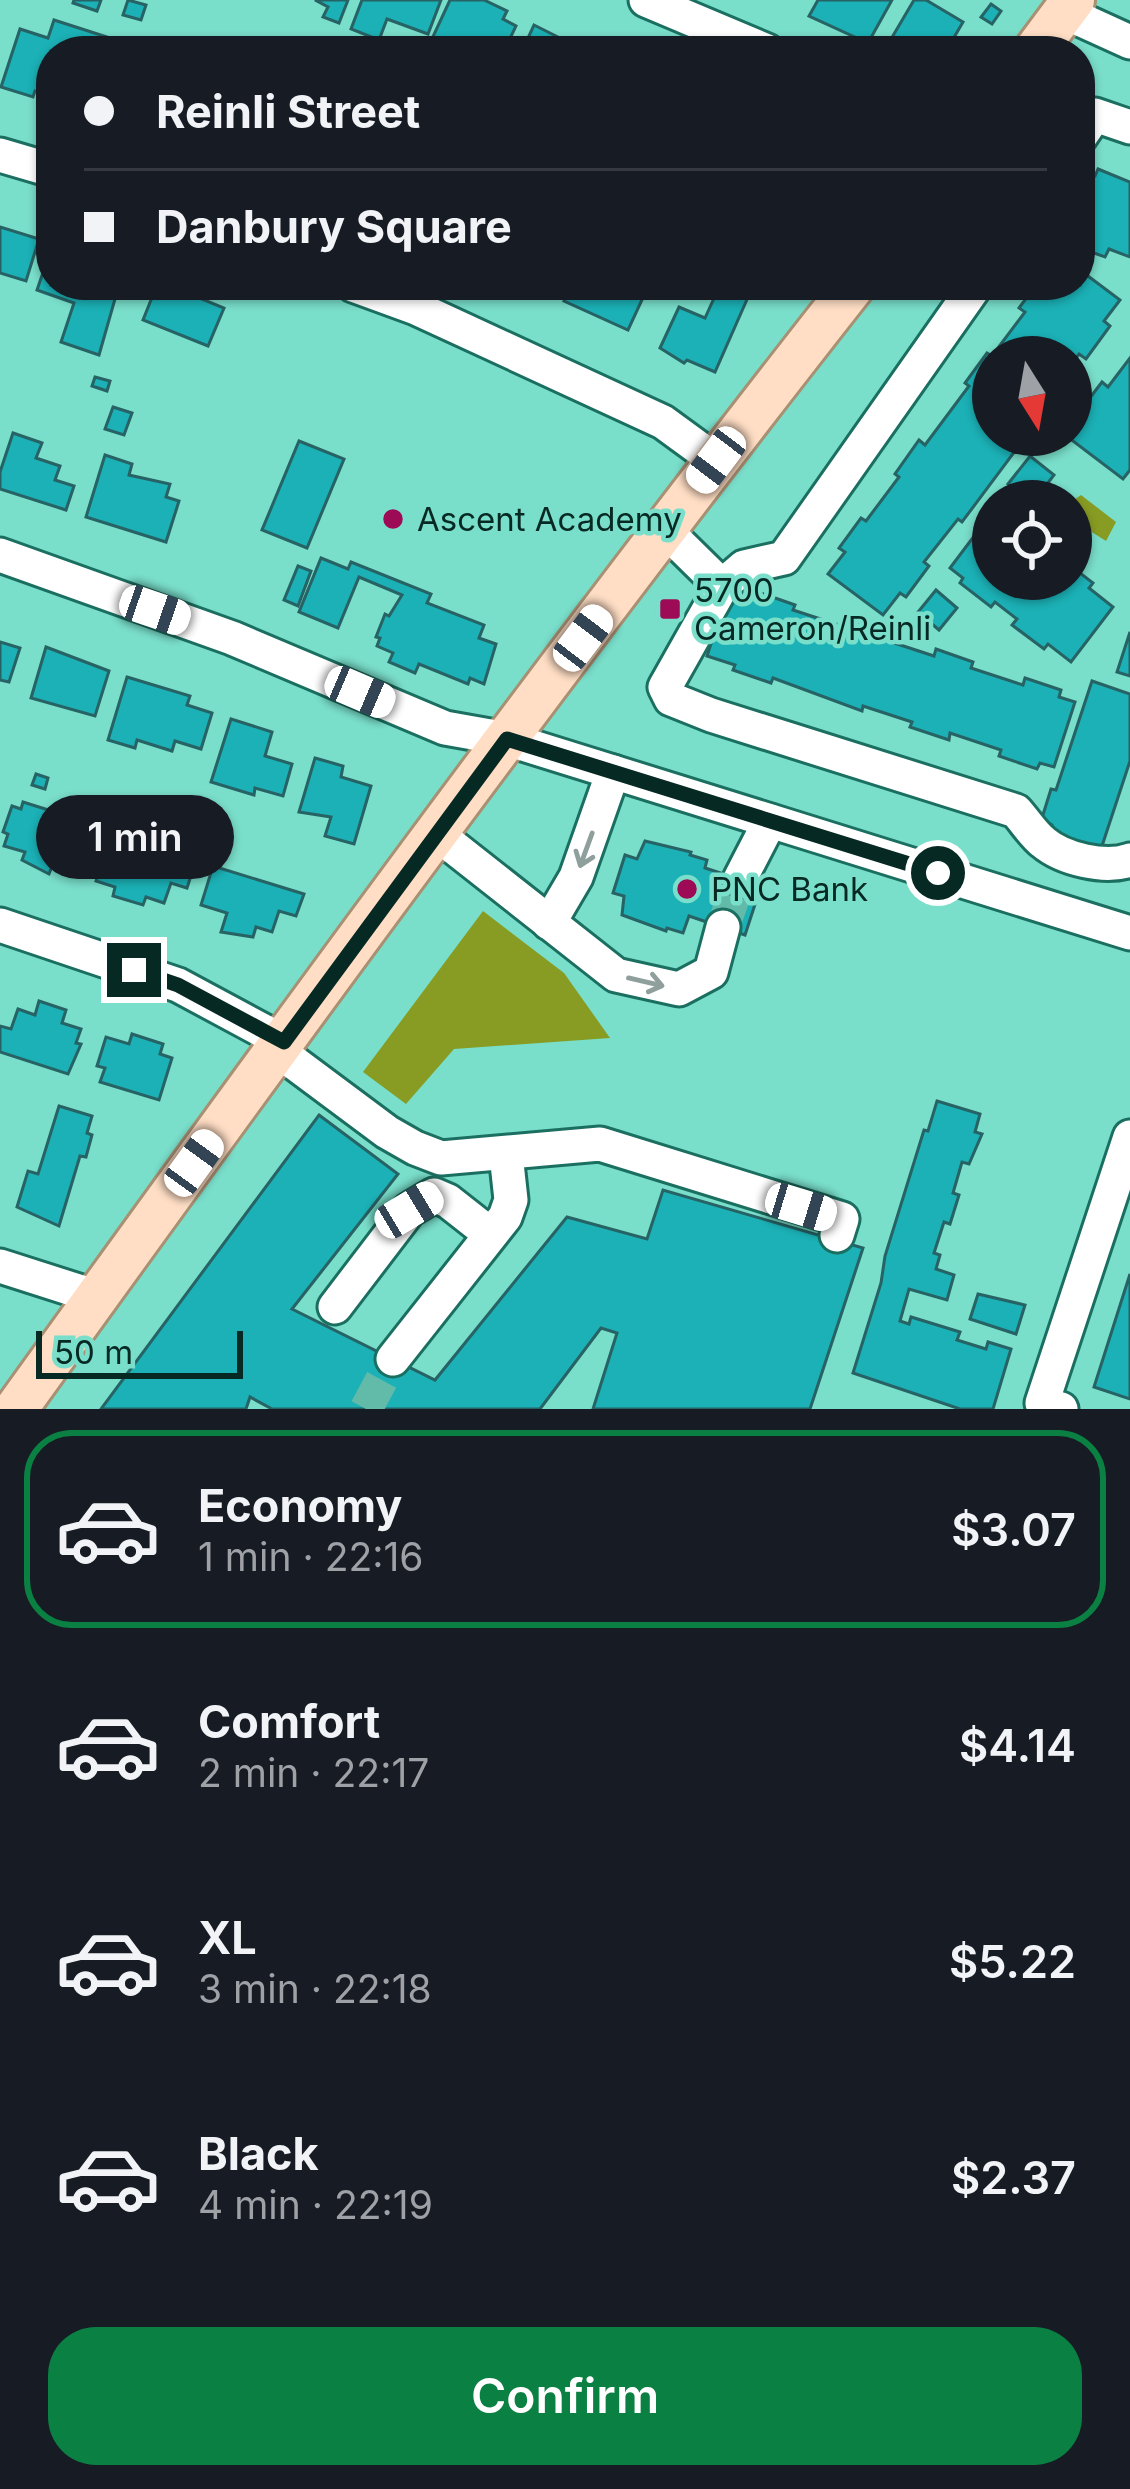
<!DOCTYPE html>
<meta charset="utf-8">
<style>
:root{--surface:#171b24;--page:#242831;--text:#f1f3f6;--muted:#9ea1a6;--line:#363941;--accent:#0b8043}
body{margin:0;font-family:Inter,sans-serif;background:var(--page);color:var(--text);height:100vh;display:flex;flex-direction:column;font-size:45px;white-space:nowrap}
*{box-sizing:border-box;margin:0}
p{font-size:39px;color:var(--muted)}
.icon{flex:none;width:66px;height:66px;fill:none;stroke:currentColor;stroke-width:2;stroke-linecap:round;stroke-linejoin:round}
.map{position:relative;height:1409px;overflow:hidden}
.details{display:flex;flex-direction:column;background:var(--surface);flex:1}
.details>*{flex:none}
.hud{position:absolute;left:36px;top:36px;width:1059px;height:264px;border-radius:48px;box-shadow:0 3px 9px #0004;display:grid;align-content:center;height:264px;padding:0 48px;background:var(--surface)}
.needle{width:78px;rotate:169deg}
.controls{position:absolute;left:972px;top:336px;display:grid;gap:24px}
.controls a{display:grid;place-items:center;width:120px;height:120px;border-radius:50%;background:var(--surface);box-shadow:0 3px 9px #0004;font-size:60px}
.scale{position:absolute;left:36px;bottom:30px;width:207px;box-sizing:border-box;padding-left:12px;border:6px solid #072923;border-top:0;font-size:33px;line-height:42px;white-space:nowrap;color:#072923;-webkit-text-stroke:9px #79deca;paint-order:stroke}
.end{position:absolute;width:54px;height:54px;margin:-27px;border:15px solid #072923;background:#fff;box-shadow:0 0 0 6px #fff}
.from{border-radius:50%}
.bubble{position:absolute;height:84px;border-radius:42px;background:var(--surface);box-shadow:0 3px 9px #0004;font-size:39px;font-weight:600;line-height:84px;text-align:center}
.car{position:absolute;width:36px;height:72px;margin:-36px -18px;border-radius:15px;box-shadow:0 0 9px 3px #0007;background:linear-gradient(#fff 24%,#345 0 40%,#fff 0 76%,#345 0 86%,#fff 0)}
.hud b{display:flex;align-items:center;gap:42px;height:114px;font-size:45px}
.hud b+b{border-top:3px solid var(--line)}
.hud i{width:30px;height:30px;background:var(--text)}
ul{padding:21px 0 0;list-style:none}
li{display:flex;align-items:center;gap:36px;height:198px;margin:0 24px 18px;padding:0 24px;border:6px solid transparent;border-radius:48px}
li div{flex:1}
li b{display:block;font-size:45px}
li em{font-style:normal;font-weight:600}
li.selected{border-color:var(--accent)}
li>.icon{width:108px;height:108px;stroke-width:1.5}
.action{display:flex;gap:24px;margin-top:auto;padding:24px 48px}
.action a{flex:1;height:138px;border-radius:48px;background:var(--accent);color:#fff;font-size:48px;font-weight:600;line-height:138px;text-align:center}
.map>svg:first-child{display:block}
</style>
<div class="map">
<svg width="1130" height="1409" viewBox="0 0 1130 1409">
<rect width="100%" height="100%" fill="#79deca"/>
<g fill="#889c23">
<path d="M1081,495L1116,522L1106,541L1071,519V502Z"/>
<path d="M483,911L564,973L610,1038L454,1049L406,1104L363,1072Z"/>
</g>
<g fill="#1bb1b6" stroke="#276264" stroke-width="3">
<path d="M74,0H101L97,11L73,3Z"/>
<path d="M128,0L146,5L141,20L123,15Z"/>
<path d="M315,0H348L339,23L323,17L328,7Z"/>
<path d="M362,0H441L428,34L387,19L379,40L351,29Z"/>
<path d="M450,0H484L507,11L503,19L516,26L504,51H446L430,43Z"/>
<path d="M818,0H892L868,43L809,16Z"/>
<path d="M914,0H926L963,22L946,51H884Z"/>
<path d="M991,4L1001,11L992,24L981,17Z"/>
<path d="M54,20L107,37L103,51H51V96L35,91L33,97L1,87L20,29L48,38Z"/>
<path d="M534,25L570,43L587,51H522Z"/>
<path d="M1098,169L1130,182V257L1109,249L1105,257L1080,248V171L1095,176Z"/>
<path d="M0,227L39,239L26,281L0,273Z"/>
<path d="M51,249V285H119L99,355L61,342L74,303L37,290Z"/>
<path d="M1080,270L1120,300L1104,321L1110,326L1086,359L1079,354L1071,365V357H993V435H1027L962,522L958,519L924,562L929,566L906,597L900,593L883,615L828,574L845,552L839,548L861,518L866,521L899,477L895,474L919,440L925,445L969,386L965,383L987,353L992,356L1025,312L1019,308L1036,285H1080Z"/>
<path d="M157,285H168L224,308L208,346L143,320Z"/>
<path d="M572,285H638L647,289L628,330L564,301Z"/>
<path d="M720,285L752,288L715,372L687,360L684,363L660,348L679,307L705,318Z"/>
<path d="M1130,358V470L1123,479L1069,438L1082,421L1076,416L1102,382L1108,387Z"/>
<path d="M95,377L110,381L107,391L92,386Z"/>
<path d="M113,407L132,413L124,435L105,429Z"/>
<path d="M13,433L42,443L36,458L60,466L55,480L74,486L66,510L0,489V472Z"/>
<path d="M299,441L344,459L307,548L262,530Z"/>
<path d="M105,455L132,464L129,475L170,484L166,497L179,501L166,542L86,517Z"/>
<path d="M1030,456L1054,475L1034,501L1008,484Z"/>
<path d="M990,515L993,579H1071V566L1093,583L1089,588L1113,607L1071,662L1048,644L1044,649L1012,625L1017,619L995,602L991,607L960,583L963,578L950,568Z"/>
<path d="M321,558L348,569L351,562L431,594L427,603L484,625L479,638L496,644L484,684L470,678L468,684L419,664L415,673L389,662L393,653L377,646L380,638L376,637L385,614L389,616L402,595L359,577L338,628L299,612Z"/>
<path d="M298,566L311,571L298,606L284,600Z"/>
<path d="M936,590L957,608L939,630L918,612Z"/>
<path d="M728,591L756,600L758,592L795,605L793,610L845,627L847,621L884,633L882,639L934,656L936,649L973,662L971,668L1023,685L1025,678L1061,690L1059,697L1075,702L1054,767L1040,763L1037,769L999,756L1001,750L950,733L949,740L910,727L912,722L863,706L862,711L773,678L771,683L733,670L735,665L707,656Z"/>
<path d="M1130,632V676L1117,672Z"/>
<path d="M0,642L20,648L9,682L0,680Z"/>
<path d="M46,647L109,671L95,716L31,698Z"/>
<path d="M127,677L190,696L187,705L212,713L201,749L175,741L172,751L137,740L135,748L108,740Z"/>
<path d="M1092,681L1130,694V761L1099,855L1048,838L1052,825L1042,818L1051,789L1056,790Z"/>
<path d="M231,719L272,732L265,756L292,764L283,796L255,788L254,795L211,782Z"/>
<path d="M315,758L343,766L341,777L371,786L354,844L325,836L331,817L299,812Z"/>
<path d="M36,774L48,778L45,789L32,785Z"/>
<path d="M23,802L93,824L81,863L56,856L49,874L22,860L25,852L4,846L8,834L3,832L12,806L21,809Z"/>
<path d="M110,836L195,863L187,888L171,883L164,903L146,897L143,905L113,896L115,887L96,881L101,865L96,863L100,851L105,852Z"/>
<path d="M645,841L691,852L690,855L707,860L705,868L761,886L745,935L689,916L683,933L667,928L666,931L622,915L624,896L613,893L625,855L637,859Z"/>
<path d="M213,866L304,894L296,916L279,911L272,932L256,927L253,937L221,932L227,913L201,905Z"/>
<path d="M39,1001L66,1010L62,1023L81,1029L76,1043L81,1044L68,1074L0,1052V1026L11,1029L18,1009L35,1015Z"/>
<path d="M132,1034L163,1044L160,1054L172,1058L159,1100L100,1082L105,1068L97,1066L106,1037L129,1044Z"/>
<path d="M937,1101L980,1114L975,1132L982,1134L969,1164L962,1162L953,1193L959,1195L950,1224L944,1222L934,1253L940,1255L936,1269L954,1275L947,1300L909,1289L900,1321L909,1324L911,1317L960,1332L957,1340L986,1349L988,1342L1011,1349L993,1409H960L853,1373L881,1283L885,1256L924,1130L928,1131Z"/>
<path d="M59,1106L92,1116L87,1133L92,1135L86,1157L80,1156L59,1226L17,1207L28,1171L38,1174Z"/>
<path d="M319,1115L398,1174L292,1309L435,1380L567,1217L647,1239L663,1190L863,1248L810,1409H593L617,1333L601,1328L540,1409H272L250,1397L246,1409H101Z"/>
<path d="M1130,1274V1399L1094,1387Z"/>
<path d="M978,1294L1025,1305L1016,1334L970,1319Z"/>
</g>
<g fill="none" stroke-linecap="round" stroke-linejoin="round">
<g stroke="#62baa9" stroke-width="33" stroke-dasharray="33 16" stroke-linecap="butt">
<path d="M723,927L740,879"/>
<path d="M366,1409L393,1359"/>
</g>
<g stroke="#1b6f61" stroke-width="39">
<g id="minor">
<path d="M646,0L767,51"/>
<path d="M1064,12L1130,42"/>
<path d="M1080,137L1095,115L1130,127"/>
<path d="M0,155L51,170"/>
<path d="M353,285L416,308L663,422L715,460"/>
<path d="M976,285L784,558L744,567L722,586L665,687L671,699L711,715L1016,811C1025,821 1033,834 1043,842C1063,859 1105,869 1130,860"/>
<path d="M664,529L722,586"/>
<path d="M0,555L232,638L445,728L507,739L1130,933"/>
<path d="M437,834L616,975L679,989L711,972L723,927"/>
<path d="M740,879L770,821"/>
<path d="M549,923L576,877L613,772"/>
<path d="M0,925L178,985L284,1042"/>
<path d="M277,1050L387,1132L415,1148L441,1158L600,1144L842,1219L837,1235"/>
<path d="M0,1266L97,1297"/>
<path d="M335,1307L409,1210L434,1195L448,1201L490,1234"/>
<path d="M393,1359L505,1217L511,1200L506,1154"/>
<path d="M1061,1409L1042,1403L1130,1137"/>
</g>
</g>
<g stroke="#a89073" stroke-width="48">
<g id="major">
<path d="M1035,51L1073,0"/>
<path d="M16,1409C289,1030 565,652 854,285"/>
</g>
</g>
<use href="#minor" stroke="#fff" stroke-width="33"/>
<use href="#major" stroke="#ffdec5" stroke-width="42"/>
</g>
<defs><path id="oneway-shaft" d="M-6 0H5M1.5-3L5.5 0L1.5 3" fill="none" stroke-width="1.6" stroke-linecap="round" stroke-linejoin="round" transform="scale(3)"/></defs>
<g stroke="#8f9f9c">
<use href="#oneway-shaft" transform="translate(586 850) rotate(110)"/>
<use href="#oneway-shaft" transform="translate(646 982) rotate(13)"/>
</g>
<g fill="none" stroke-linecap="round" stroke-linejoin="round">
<path stroke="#072923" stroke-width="15" d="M134,970L178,985L284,1042L507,739L938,873"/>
</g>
<g fill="#9d0a55" stroke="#79deca" stroke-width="4.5">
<circle cx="393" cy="519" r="12"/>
<rect x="658" y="597" width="24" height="24" rx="6"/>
<circle cx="687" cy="889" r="12"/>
</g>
<g text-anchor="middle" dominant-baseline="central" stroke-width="9" stroke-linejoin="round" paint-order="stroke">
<g font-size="33" fill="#072923" stroke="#79deca" text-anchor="start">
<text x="417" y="519">Ascent Academy</text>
<text x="694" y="590">5700<tspan x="694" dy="38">Cameron/Reinli</tspan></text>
<text x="711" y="889">PNC Bank</text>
</g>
</g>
</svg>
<div class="controls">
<a><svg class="needle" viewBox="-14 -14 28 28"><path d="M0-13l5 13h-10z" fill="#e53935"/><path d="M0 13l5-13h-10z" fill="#9ea1a6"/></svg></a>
<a><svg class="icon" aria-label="locate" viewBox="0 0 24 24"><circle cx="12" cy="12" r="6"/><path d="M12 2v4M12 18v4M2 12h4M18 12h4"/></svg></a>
</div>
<div class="scale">50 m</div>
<i class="end from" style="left:938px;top:873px"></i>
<i class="end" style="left:134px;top:970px"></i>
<div class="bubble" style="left:36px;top:795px;width:198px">1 min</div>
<i class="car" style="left:716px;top:460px;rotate:217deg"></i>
<i class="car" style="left:155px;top:610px;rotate:109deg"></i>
<i class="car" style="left:583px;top:638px;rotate:37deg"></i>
<i class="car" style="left:360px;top:692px;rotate:113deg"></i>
<i class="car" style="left:194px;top:1163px;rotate:36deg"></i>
<i class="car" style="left:801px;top:1207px;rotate:107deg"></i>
<i class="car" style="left:409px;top:1210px;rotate:59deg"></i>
<div class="hud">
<b><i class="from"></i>Reinli Street</b>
<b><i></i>Danbury Square</b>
</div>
</div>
<section class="details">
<ul>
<li class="selected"><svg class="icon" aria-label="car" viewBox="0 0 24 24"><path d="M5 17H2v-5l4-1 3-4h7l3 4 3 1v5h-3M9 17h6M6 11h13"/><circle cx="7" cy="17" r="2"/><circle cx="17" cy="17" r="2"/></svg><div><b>Economy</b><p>1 min · 22:16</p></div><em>$3.07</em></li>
<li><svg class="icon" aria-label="car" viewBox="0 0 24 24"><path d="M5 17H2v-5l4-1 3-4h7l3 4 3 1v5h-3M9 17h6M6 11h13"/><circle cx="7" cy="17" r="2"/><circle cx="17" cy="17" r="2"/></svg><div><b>Comfort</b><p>2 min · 22:17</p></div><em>$4.14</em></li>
<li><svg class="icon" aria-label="car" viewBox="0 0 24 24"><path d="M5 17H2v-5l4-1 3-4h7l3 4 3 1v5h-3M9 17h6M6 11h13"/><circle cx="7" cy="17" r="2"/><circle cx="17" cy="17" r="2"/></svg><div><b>XL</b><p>3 min · 22:18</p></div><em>$5.22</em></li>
<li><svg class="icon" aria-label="car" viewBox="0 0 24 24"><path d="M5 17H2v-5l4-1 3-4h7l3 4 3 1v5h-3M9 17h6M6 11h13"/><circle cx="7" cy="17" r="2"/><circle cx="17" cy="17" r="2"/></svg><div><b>Black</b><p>4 min · 22:19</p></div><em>$2.37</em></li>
</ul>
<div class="action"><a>Confirm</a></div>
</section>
